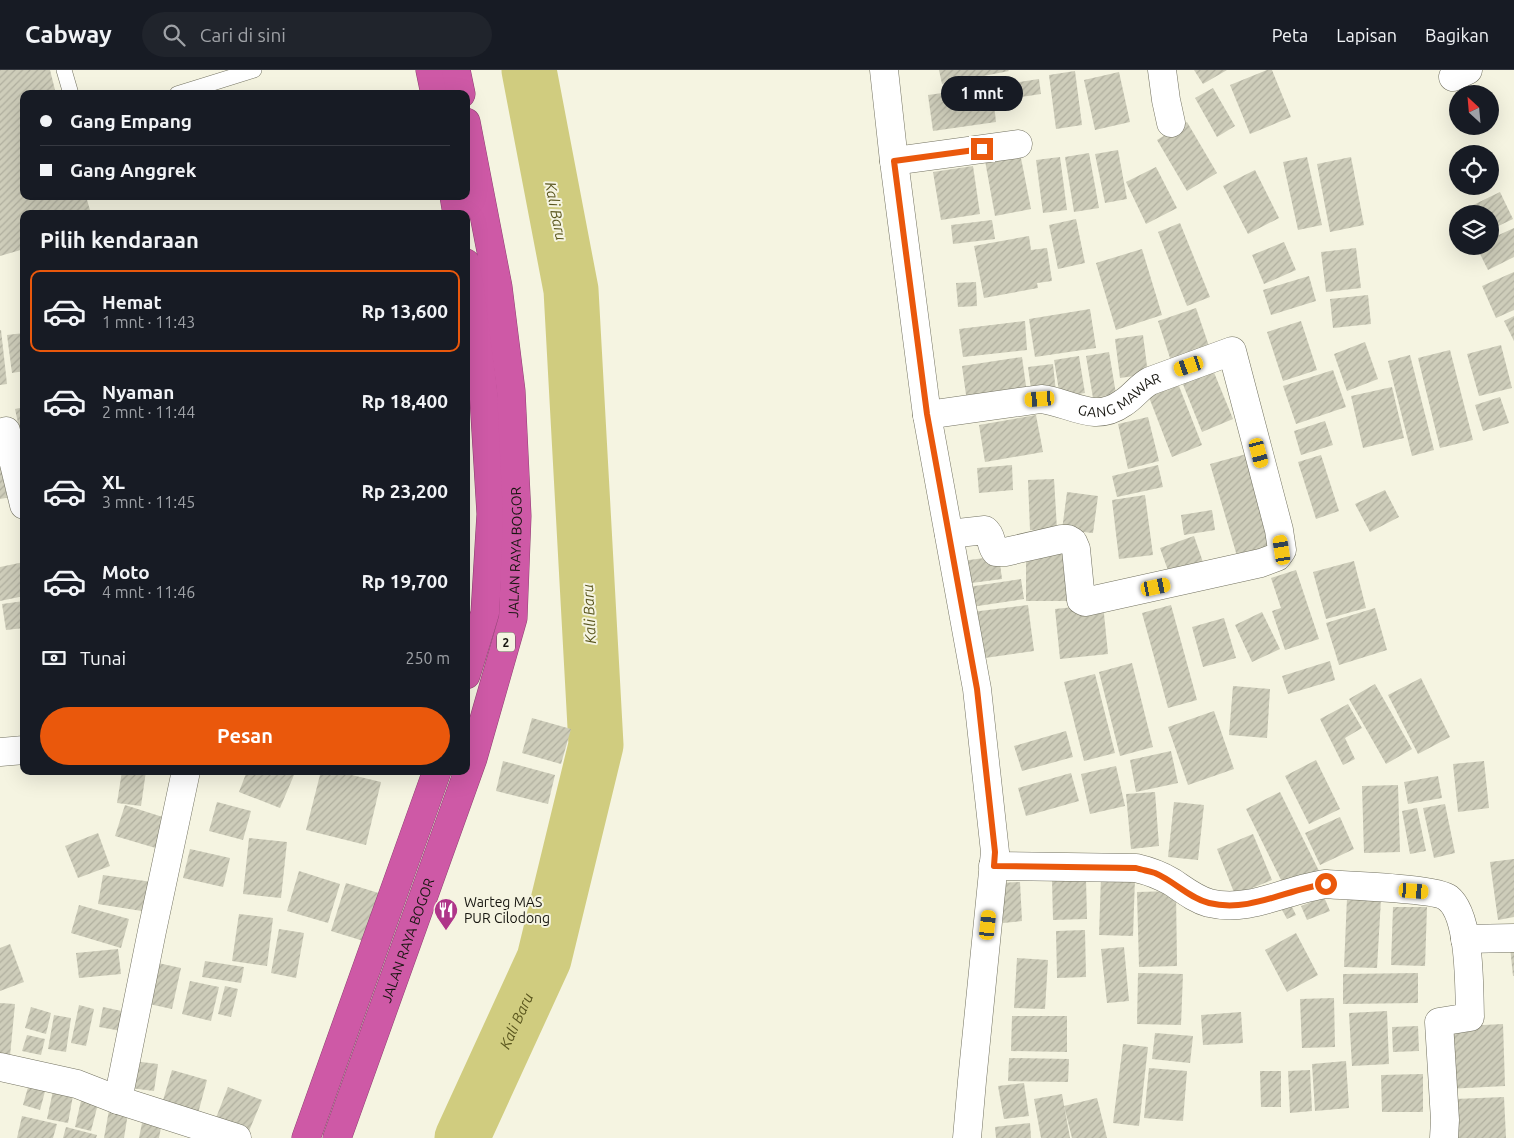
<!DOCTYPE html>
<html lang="id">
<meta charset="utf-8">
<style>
:root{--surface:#171b24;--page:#20242c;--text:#f1f3f6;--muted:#9ea1a6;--line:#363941;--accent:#ea580c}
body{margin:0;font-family:Ubuntu,sans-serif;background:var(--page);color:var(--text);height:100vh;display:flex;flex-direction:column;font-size:19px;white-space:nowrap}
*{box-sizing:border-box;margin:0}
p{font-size:16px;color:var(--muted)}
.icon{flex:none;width:28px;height:28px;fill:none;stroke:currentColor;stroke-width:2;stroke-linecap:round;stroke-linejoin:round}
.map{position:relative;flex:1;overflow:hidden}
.side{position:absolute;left:20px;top:140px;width:450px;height:565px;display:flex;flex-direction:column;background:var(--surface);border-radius:10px;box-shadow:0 5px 20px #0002}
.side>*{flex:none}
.top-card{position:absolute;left:20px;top:20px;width:450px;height:110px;border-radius:10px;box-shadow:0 5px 20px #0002;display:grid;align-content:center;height:110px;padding:0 20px;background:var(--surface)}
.needle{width:32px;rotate:334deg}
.controls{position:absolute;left:1449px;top:15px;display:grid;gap:10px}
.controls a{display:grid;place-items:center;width:50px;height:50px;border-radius:50%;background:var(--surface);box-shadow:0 5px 20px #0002;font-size:25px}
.end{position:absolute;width:22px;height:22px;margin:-11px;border:6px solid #ea580c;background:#fff;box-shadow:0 0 0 2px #fff}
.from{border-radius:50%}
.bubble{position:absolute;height:35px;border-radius:18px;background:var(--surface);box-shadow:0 5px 20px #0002;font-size:16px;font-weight:700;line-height:35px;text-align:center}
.car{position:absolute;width:15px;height:30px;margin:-15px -8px;border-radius:6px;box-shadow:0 0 4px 1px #0007;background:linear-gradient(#f5c518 24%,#345 0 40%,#f5c518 0 76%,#345 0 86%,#f5c518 0)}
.top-card b{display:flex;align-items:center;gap:18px;height:48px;font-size:19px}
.top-card b+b{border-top:1px solid var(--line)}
.top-card i{width:12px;height:12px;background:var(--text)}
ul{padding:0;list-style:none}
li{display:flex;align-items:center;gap:15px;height:82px;margin:0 10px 8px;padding:0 10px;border:2px solid transparent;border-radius:10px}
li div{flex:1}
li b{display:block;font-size:19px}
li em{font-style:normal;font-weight:700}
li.selected{border-color:var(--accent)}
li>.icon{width:45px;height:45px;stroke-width:1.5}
h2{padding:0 20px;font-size:22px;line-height:60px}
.pay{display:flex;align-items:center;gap:12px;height:55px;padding:0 20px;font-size:19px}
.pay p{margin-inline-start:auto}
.button{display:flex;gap:10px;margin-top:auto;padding:10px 20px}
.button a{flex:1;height:58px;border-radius:30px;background:var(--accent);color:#fff;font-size:20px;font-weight:700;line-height:58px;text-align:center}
header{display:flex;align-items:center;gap:30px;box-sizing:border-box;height:70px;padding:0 25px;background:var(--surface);border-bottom:1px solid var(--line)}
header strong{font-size:24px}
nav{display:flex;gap:28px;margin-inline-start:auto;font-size:18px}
.search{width:350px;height:45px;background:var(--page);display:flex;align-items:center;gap:12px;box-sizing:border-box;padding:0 18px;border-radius:28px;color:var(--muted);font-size:19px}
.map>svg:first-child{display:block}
</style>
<header>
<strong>Cabway</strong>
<div class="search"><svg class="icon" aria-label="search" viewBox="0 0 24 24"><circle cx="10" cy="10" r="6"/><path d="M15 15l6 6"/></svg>Cari di sini</div>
<nav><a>Peta</a><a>Lapisan</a><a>Bagikan</a></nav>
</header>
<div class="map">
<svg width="1514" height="1068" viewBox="0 0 1514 1068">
<defs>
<pattern id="building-hatch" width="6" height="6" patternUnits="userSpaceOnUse" patternTransform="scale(1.25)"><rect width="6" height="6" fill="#cecdba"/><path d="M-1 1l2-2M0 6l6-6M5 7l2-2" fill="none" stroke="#b0af9f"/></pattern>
</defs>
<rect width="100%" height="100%" fill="#f5f4e1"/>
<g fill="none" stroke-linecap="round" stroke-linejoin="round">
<path stroke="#d0cc7f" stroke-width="55" id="s1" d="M462,1068L544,889L596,675L571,220L529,0"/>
</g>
<g fill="url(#building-hatch)">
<path d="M0,0H50L56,24H24V126H86L91,144H24V179L0,186Z"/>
<path d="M939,0H1008L1009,1L942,14Z"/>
<path d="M1194,0H1227L1203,14Z"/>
<path d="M1267,0H1272L1291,47L1250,64L1230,15Z"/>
<path d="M1075,1L1082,55L1056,59L1049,5Z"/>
<path d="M1119,2L1130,52L1095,60L1084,10Z"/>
<path d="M1039,9L1041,24L1008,29L1006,14Z"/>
<path d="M992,16L996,52L933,61L928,25Z"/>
<path d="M1213,18L1235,56L1217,67L1195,28Z"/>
<path d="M1187,52L1217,103L1187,121L1157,70Z"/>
<path d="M1019,78L1031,139L995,146L984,85Z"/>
<path d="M1118,80L1127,129L1105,133L1095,84Z"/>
<path d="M1089,83L1099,138L1074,142L1065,87Z"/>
<path d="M1060,87L1067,140L1043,143L1036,90Z"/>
<path d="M1307,87L1322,155L1298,160L1283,92Z"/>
<path d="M1351,87L1364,155L1330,162L1317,94Z"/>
<path d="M973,96L980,144L941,150L933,102Z"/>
<path d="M1156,97L1177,138L1146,154L1126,112Z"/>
<path d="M1255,100L1279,148L1248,164L1223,116Z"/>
<path d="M1500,122L1513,149L1490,160V144H1470L1467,138Z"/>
<path d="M1076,149L1085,193L1058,199L1049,155Z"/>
<path d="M992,150L995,169L953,174L951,155Z"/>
<path d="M1180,153L1210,227L1187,236L1158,162Z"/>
<path d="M1514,158V187L1488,200L1476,176H1490V169Z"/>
<path d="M1029,166L1031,180L1047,178L1052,211L1037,213L1038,218L984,228L974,176Z"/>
<path d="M1284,172L1296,200L1264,214L1252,185Z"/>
<path d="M1356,178L1361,218L1326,222L1321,182Z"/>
<path d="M1142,179L1162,245L1116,260L1096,193Z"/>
<path d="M1514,202V240L1496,248L1482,216Z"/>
<path d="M1309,206L1316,231L1271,245L1263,220Z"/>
<path d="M976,212L977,236L958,237L956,213Z"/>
<path d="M1368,225L1371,254L1333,258L1330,229Z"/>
<path d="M1196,238L1210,279L1171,291L1158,251Z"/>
<path d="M1090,239L1096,278L1035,287L1029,249Z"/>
<path d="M1514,246V271L1504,251Z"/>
<path d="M1025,251L1027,280L963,287L959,259Z"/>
<path d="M1301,251L1317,300L1283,311L1267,262Z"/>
<path d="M0,260H1L7,314L0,315Z"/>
<path d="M24,263V301L12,303L7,265Z"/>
<path d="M1143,265L1148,304L1120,308L1115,269Z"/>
<path d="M1365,272L1378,309L1347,321L1334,284Z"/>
<path d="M1501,275L1512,318L1479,326L1467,284Z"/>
<path d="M1450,280L1473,370L1440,378L1418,288Z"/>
<path d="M1109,282L1116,324L1093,328L1086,286Z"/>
<path d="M1410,285L1434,380L1412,386L1388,291Z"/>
<path d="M1079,286L1085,323L1060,327L1054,290Z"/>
<path d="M1022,287L1027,323L967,332L962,296Z"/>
<path d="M1053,294L1056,322L1032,326L1028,297Z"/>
<path d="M1213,300L1233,349L1202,362L1182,312Z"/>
<path d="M1333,300L1346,337L1296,354L1283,316Z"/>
<path d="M1177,311L1202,375L1172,387L1147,322Z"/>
<path d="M1392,317L1404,368L1363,378L1351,326Z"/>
<path d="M1500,327L1509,353L1483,361L1475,335Z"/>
<path d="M24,337V376H23L15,339Z"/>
<path d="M1036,345L1043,382L985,392L979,355Z"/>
<path d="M1148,347L1159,391L1128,399L1118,354Z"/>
<path d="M1325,351L1333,375L1301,385L1294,361Z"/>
<path d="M1250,383L1277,474L1237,486L1210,394Z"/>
<path d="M1321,385L1339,441L1316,449L1298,392Z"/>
<path d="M0,390L17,426L0,429Z"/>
<path d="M1012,395L1013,420L979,423L977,398Z"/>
<path d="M1158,395L1163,417L1117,427L1112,406Z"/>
<path d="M1054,409L1057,459L1030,460L1028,410Z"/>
<path d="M1385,420L1399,447L1370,462L1355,434Z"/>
<path d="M1067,422L1098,426L1093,463L1062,460Z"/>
<path d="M1145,425L1153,485L1119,489L1112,430Z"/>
<path d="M1212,440L1215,460L1184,465L1181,445Z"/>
<path d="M1194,466L1204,495L1170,506L1160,478Z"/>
<path d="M1026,484H1074L1073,531H1026Z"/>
<path d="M999,486L1002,509L964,514L962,491Z"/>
<path d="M1354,491L1366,538L1326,549L1313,502Z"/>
<path d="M24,492V526L0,531V497Z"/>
<path d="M1296,500L1319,569L1285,580L1272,541L1281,538L1271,508Z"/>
<path d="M1021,509L1024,529L971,537L968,517Z"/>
<path d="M24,531V558L6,560L2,534Z"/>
<path d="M1103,534L1108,584L1060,589L1055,539Z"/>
<path d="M1028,535L1034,581L978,589L972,542Z"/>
<path d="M1171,535L1197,630L1168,638L1142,543Z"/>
<path d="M1375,538L1387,580L1339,595L1326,553Z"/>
<path d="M1262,542L1280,579L1252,592L1235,555Z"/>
<path d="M1224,548L1236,588L1203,597L1192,557Z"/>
<path d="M1330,591L1335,610L1288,624L1282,606Z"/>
<path d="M1132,593L1153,677L1120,686L1099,602Z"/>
<path d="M1095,604L1115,683L1084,691L1064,612Z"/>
<path d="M1421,608L1450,667L1418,684L1388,625Z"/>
<path d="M1375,614L1412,679L1386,694L1349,629Z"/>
<path d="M1233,616L1270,619L1267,668L1229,665Z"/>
<path d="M1348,634L1362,658L1345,668L1355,689L1343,695L1320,649Z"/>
<path d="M1214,641L1234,699L1188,715L1168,657Z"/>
<path d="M532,648L571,659L561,694L522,683Z"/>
<path d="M1066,661L1073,687L1022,701L1014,676Z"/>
<path d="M1171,681L1178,713L1136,722L1130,690Z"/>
<path d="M1316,690L1340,739L1309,754L1285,706Z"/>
<path d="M503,691L555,705L548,734L496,721Z"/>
<path d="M1484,691L1489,738L1458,742L1453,694Z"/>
<path d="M1116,696L1125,736L1090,744L1081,704Z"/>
<path d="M122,701H146L141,736L117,733Z"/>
<path d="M247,701H286L294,705L280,738L239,722Z"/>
<path d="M321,701H335L381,712L366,775L306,760Z"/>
<path d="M1071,703L1079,731L1026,746L1018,718Z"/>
<path d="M1438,706L1442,728L1408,734L1404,712Z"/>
<path d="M1398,715L1400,782L1364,783L1362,716Z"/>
<path d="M1155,722L1159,776L1131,779L1126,724Z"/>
<path d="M1280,722L1319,801L1285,818L1246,739Z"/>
<path d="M217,732L251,741L243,770L209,761Z"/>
<path d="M1174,732L1204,735L1198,790L1168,787Z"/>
<path d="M1445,734L1455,783L1434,788L1423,738Z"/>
<path d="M125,735L169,749L159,779L115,766Z"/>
<path d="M1417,738L1426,781L1410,784L1402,741Z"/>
<path d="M1340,747L1354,779L1320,795L1305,763Z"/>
<path d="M98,763L110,796L78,808L65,776Z"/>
<path d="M1253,764L1272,810L1235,825L1217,779Z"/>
<path d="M249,768L287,772L281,828L243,824Z"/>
<path d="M190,779L230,788L223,817L183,808Z"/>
<path d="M1514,789V847L1498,850L1490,792Z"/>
<path d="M299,801L340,814L328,853L287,841Z"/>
<path d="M103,805L152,812L148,842L98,834Z"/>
<path d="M1101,807L1135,808L1133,866L1099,865Z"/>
<path d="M1086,809L1087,849L1053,850L1052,810Z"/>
<path d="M1020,812L1022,851L1003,853L1000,813Z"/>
<path d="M346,813L385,825L370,873L331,861Z"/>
<path d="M1176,821L1177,896L1139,897L1137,822Z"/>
<path d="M1324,827L1330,841L1307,850L1301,836Z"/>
<path d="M1347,828L1381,829L1377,898L1344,897Z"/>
<path d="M79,835L129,849L121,878L71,863Z"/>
<path d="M1291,835L1296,845L1287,849L1282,840Z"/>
<path d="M1393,837H1427L1425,896L1391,895Z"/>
<path d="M239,844L273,848L267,896L232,891Z"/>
<path d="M279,859L304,863L296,908L271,903Z"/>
<path d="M1085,860L1086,907L1057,908L1056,861Z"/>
<path d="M1296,863L1318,905L1287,922L1265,880Z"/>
<path d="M10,874L24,912L0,921V878Z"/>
<path d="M1124,877L1129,931L1107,933L1101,879Z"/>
<path d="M1510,877H1514V906H1513Z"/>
<path d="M118,879L121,904L79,908L76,883Z"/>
<path d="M1017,888L1048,890L1045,939L1014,938Z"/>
<path d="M205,891L244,897L241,913L202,907Z"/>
<path d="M158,893L181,898L172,939L149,934Z"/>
<path d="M1138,903L1183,904L1181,955L1137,954Z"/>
<path d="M1418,903V933L1343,934V904Z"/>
<path d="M190,911L219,917L211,951L182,944Z"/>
<path d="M225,916L238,919L231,947L218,944Z"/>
<path d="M1334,928L1335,977L1302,978L1300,929Z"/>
<path d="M0,933L15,934L10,986L0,985Z"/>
<path d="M79,935L94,939L86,976L71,973Z"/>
<path d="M31,937L51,943L46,964L25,958Z"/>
<path d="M103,937L131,943L127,962L99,957Z"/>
<path d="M1387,941L1389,994L1352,996L1349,943Z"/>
<path d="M1241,942L1243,973L1203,975L1201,945Z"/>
<path d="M54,945L71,948L66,982L48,979Z"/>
<path d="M1012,946H1067V982L1011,981Z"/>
<path d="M1503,954L1505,1016L1447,1019L1445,957Z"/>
<path d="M1418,956L1419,981L1393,982L1392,957Z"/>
<path d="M1155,963L1193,966L1190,993L1152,989Z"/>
<path d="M27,965L45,969L41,985L22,981Z"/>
<path d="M1123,974L1148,977L1139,1056L1113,1053Z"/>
<path d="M1009,988L1069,989L1068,1012L1008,1011Z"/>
<path d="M133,991L158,994L154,1021L130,1018Z"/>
<path d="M1346,991L1349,1038L1315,1041L1312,994Z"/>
<path d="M1149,998L1187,1001L1183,1051L1144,1048Z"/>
<path d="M172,1000L207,1010L197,1047L161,1037Z"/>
<path d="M1310,1000L1312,1041L1290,1043L1288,1001Z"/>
<path d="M1260,1001H1281V1037H1261Z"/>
<path d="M1423,1004V1042H1382L1381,1005Z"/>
<path d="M30,1010L47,1014L40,1040L23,1035Z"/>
<path d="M1024,1013L1029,1046L1004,1049L998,1016Z"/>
<path d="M54,1016L74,1020L68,1053L47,1049Z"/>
<path d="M228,1017L262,1030L249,1061L216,1048Z"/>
<path d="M83,1022L100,1026L91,1061L75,1057Z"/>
<path d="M1062,1024L1070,1068H1041L1034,1029Z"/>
<path d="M1504,1027L1506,1068H1456L1455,1029Z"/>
<path d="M1097,1028L1107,1068H1072L1064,1036Z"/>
<path d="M109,1040L128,1043L124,1068H104Z"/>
<path d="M144,1043L163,1047L159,1068H139Z"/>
<path d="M22,1046L57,1054L53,1068H17Z"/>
<path d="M1030,1053L1031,1068H996L995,1057Z"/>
<path d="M66,1057L97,1065L96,1068H63Z"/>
</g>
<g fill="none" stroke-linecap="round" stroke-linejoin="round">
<g stroke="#737261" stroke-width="16">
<g id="lane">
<path d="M64,0L71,24"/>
<path d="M177,24L254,0"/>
</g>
</g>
<g stroke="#737261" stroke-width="29">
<g id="street">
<path d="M884,0L894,91L927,345L977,619L995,782L972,1011L967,1068"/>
<path d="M1162,0L1166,30L1171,53"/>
<path d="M1453,7L1468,0"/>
<path d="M894,91L1018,74"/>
<path id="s2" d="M927,345L1041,329C1070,332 1094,354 1123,333C1133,327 1139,317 1150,311L1232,281L1279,460L1282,480L1277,487L1261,493L1085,532L1081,530L1076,479L1073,472L1068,469H1062L1005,482H996C990,476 993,466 985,460L949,464"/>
<path d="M6,361L24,435"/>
<path d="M0,682L24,680"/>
<path d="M993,796L1136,798C1149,801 1160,805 1172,812C1184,820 1195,829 1209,833C1250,843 1287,819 1326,814C1347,816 1436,818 1448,828C1471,846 1469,919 1470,947L1439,952L1445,1050L1444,1068"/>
<path d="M1465,869L1514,868"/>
<path d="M0,997L77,1014L118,1030L237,1068"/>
<path d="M118,1030L152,861L186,701"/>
</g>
</g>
<g stroke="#8e4272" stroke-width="29">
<g id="highway">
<path d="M430,0L435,24"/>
<path d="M456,0L461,24"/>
<path d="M454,126L457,144"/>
<path d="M466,193L472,222L484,329L491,444L485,543L466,605"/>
<path d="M306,1068L437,701"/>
<path id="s3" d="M337,1068L473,688L513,548L517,446L511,321L498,217L466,52"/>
</g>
</g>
<use href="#lane" stroke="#fff" stroke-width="15"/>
<use href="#street" stroke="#fff" stroke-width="28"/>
<use href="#highway" stroke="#ce59a6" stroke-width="28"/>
</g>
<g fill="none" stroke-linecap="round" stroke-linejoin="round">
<path stroke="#ea580c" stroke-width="6" d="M982,79L894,91L927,344L977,619L995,782L994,796L1136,798C1142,800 1149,801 1155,803C1174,811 1189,828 1209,833C1250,843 1287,819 1326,814"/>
</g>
<defs>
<g id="restaurant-pin" transform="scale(1.25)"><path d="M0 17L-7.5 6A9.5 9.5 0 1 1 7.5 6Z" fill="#af3589" stroke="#f5f4e1"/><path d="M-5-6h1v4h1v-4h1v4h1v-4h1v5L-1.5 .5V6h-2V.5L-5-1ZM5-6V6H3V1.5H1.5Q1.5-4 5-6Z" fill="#fff"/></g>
</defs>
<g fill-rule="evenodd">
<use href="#restaurant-pin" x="446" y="840"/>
</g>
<g text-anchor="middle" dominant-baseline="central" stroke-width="4" stroke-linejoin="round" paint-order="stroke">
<rect fill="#f5f4e1" stroke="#5a594f" stroke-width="1" x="497" y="562.5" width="18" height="19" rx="4"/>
<g font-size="12" font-weight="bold" fill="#171610">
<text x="506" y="572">2</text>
</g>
<g font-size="14" fill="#171610" stroke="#f5f4e1">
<text stroke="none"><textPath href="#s2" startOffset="200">GANG MAWAR</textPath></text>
<text stroke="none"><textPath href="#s3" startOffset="615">JALAN RAYA BOGOR</textPath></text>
<text stroke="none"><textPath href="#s3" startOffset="210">JALAN RAYA BOGOR</textPath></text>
</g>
<g font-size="14" fill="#171610" stroke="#f5f4e1" text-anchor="start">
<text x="464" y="832">Warteg MAS<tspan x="464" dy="16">PUR Cilodong</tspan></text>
</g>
<g font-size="15" font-style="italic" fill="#5a561e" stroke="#f5f4e1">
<text transform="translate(556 141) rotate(79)">Kali Baru</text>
<text transform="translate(589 544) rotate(-93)">Kali Baru</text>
<text stroke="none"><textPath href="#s1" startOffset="129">Kali Baru</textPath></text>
</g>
</g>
</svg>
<div class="controls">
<a><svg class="needle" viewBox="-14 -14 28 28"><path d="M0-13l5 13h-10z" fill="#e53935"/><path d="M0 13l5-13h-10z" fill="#9ea1a6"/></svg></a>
<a><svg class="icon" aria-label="locate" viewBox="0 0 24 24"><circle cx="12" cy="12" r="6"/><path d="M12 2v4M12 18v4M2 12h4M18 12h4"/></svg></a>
<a><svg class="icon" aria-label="layers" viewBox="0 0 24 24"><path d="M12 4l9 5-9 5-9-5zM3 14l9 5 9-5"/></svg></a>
</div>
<i class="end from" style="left:1326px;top:814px"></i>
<i class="end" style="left:982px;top:79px"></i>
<div class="bubble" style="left:941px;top:6px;width:82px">1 mnt</div>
<i class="car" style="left:1189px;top:296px;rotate:251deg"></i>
<i class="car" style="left:1040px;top:329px;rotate:266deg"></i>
<i class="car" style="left:1259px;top:383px;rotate:165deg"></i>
<i class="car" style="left:1282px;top:480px;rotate:351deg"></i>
<i class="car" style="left:1156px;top:517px;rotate:78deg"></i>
<i class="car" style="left:1414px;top:821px;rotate:94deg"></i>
<i class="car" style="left:988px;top:855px;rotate:6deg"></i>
<div class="top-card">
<b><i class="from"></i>Gang Empang</b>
<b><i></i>Gang Anggrek</b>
</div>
<section class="side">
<h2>Pilih kendaraan</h2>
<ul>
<li class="selected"><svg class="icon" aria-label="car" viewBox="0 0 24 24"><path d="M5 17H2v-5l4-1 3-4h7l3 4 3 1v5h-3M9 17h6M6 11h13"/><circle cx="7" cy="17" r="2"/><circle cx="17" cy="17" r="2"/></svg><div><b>Hemat</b><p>1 mnt · 11:43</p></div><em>Rp 13,600</em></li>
<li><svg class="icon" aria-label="car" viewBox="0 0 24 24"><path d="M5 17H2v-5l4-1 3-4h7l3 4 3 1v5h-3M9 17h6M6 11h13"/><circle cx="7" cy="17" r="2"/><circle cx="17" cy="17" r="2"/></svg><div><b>Nyaman</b><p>2 mnt · 11:44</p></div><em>Rp 18,400</em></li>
<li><svg class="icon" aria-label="car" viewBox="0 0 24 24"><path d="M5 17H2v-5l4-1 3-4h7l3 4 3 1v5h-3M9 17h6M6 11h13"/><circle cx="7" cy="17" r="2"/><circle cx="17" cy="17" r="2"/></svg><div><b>XL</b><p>3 mnt · 11:45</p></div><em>Rp 23,200</em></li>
<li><svg class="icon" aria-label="car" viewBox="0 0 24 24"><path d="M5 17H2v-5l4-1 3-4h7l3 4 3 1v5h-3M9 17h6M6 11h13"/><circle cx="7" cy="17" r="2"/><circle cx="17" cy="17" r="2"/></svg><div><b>Moto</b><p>4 mnt · 11:46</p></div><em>Rp 19,700</em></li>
</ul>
<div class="pay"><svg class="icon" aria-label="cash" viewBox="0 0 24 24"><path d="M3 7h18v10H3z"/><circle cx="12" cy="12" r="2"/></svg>Tunai<p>250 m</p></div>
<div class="button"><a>Pesan</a></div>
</section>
</div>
